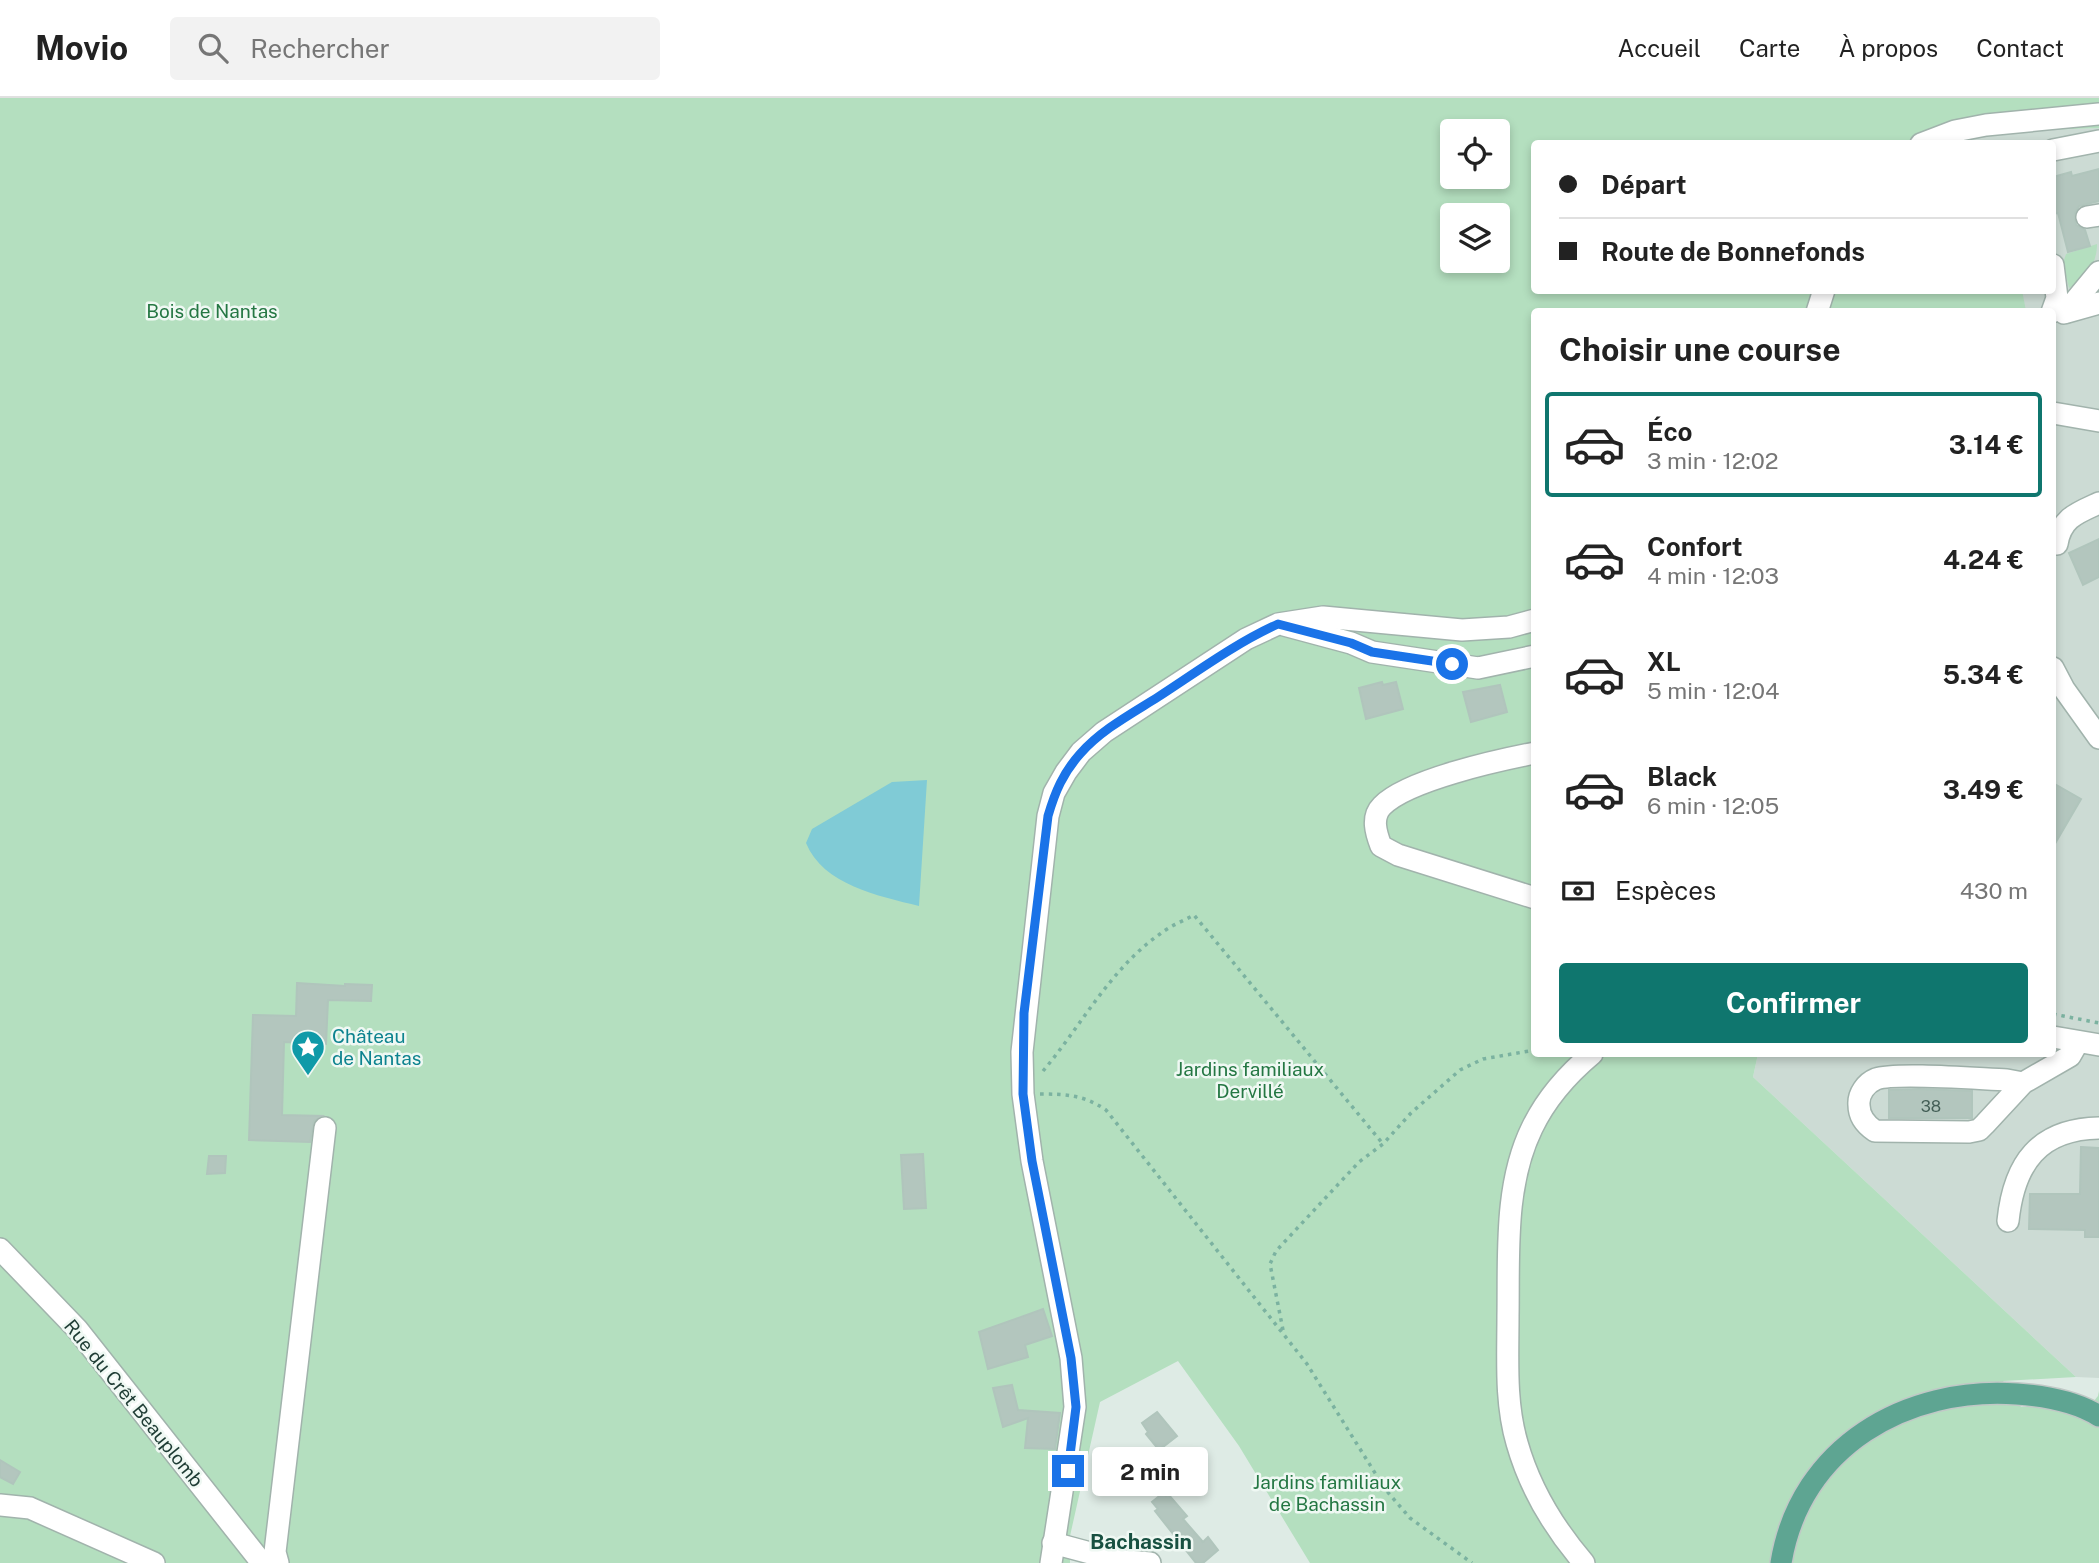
<!DOCTYPE html>
<html lang="fr">
<meta charset="utf-8">
<style>
:root{--surface:#fff;--page:#f2f2f2;--text:#222;--muted:#767676;--line:#e0e0e0;--accent:#0f766e}
body{margin:0;font-family:"Public Sans",sans-serif;background:var(--page);color:var(--text);height:100vh;display:flex;flex-direction:column;font-size:26px;white-space:nowrap}
*{box-sizing:border-box;margin:0}
p{font-size:23px;color:var(--muted)}
.icon{flex:none;width:38px;height:38px;fill:none;stroke:currentColor;stroke-width:2;stroke-linecap:round;stroke-linejoin:round}
.map{position:relative;flex:1;overflow:hidden}
.side{position:absolute;left:1531px;top:210px;width:525px;height:749px;display:flex;flex-direction:column;background:var(--surface);border-radius:7px;box-shadow:0 4px 10px #0003}
.side>*{flex:none}
.hud{position:absolute;left:1531px;top:42px;width:525px;height:154px;border-radius:7px;box-shadow:0 4px 10px #0003;display:grid;align-content:center;height:154px;padding:0 28px;background:var(--surface)}
.controls{position:absolute;left:1440px;top:21px;display:grid;gap:14px}
.controls a{display:grid;place-items:center;width:70px;height:70px;border-radius:7px;background:var(--surface);box-shadow:0 4px 10px #0003;font-size:35px}
.end{position:absolute;width:32px;height:32px;margin:-16px;border:9px solid #1a73e8;background:#fff;box-shadow:0 0 0 4px #fff}
.from{border-radius:50%}
.bubble{position:absolute;height:49px;border-radius:7px;background:var(--surface);box-shadow:0 4px 10px #0003;font-size:23px;font-weight:700;line-height:49px;text-align:center}
.hud b{display:flex;align-items:center;gap:24px;height:66px;font-size:26px}
.hud b+b{border-top:2px solid var(--line)}
.hud i{width:18px;height:18px;background:var(--text)}
ul{padding:0;list-style:none}
li{display:flex;align-items:center;gap:21px;height:105px;margin:0 14px 10px;padding:0 14px;border:4px solid transparent;border-radius:7px}
li div{flex:1}
li b{display:block;font-size:26px}
li em{font-style:normal;font-weight:700}
li.current{border-color:var(--accent)}
li>.icon{width:63px;height:63px;stroke-width:1.5}
h2{padding:0 28px;font-size:32px;line-height:84px}
.pay{display:flex;align-items:center;gap:18px;height:77px;padding:0 28px;font-size:26px}
.pay p{margin-inline-start:auto}
.cta{display:flex;gap:14px;margin-top:auto;padding:14px 28px}
.cta a{flex:1;height:80px;border-radius:7px;background:var(--accent);color:#fff;font-size:28px;font-weight:700;line-height:80px;text-align:center}
header{display:flex;align-items:center;gap:42px;box-sizing:border-box;height:98px;padding:0 35px;background:var(--surface);border-bottom:2px solid var(--line)}
header strong{font-size:33px}
nav{display:flex;gap:38px;margin-inline-start:auto;font-size:24px}
.search{width:490px;height:63px;background:var(--page);display:flex;align-items:center;gap:18px;box-sizing:border-box;padding:0 24px;border-radius:7px;color:var(--muted);font-size:26px}
.map>svg:first-child{display:block}
</style>
<header>
<strong>Movio</strong>
<div class="search"><svg class="icon" aria-label="search" viewBox="0 0 24 24"><circle cx="10" cy="10" r="6"/><path d="M15 15l6 6"/></svg>Rechercher</div>
<nav><a>Accueil</a><a>Carte</a><a>À propos</a><a>Contact</a></nav>
</header>
<div class="map">
<svg width="2099" height="1465" viewBox="0 0 2099 1465">
<rect width="100%" height="100%" fill="#deebe5"/>
<path fill="#ccdbd4" d="M2099,30V1280L2076,1279L1753,979L1758,956H2053V214L1990,213L1985,193L2053,192V46H1948L1971,35Z"/>
<g fill="#b4dfbf" fill-rule="evenodd">
<path d="M0,0H2099V30L1971,35L1948,45L1535,46V192H2022L2026,213L1535,214V956H1758L1753,979L2076,1279L2003,1283L2021,1309H2054L2080,1320L2098,1298L2099,1293V1465H1310L1239,1348L1178,1263L1100,1304L1070,1438V1465H0ZM1452,33H1498V79H1452ZM1452,117H1498V163H1452Z"/>
<path d="M2097,146C2097,166 2086,181 2069,190L2063,165L2066,156Z"/>
</g>
<path fill="#80cbd6" d="M927,682L919,808C879,798 823,787 806,745L812,731L892,684Z"/>
<g fill="#b3c6be" stroke="#b0c5bc" stroke-width="2">
<path d="M2099,71V103L2079,108L2075,115L2076,127L2085,132L2090,148L2068,154L2058,115L2053,116V79L2071,74L2072,78Z"/>
<path d="M2099,441V479L2083,487L2069,455Z"/>
<path d="M1382,584L1383,587L1396,584L1403,611L1366,621L1359,590Z"/>
<path d="M1500,587L1507,614L1471,624L1463,594Z"/>
<path d="M2053,685L2081,701L2053,749Z"/>
<path d="M297,885L345,888V886L372,887L371,903L328,902L326,946L284,944L282,1017L322,1018L314,1023L310,1044L249,1042L253,917L296,918Z"/>
<path d="M1919,991L1972,993V1020H1889V992Z"/>
<path d="M2081,1049L2099,1050V1139H2085V1132L2029,1131L2030,1096H2080Z"/>
<path d="M923,1056L926,1110L904,1111L901,1057Z"/>
<path d="M209,1058H226L225,1075L207,1076Z"/>
<path d="M1043,1211L1052,1238L1025,1247L1028,1259L988,1271L979,1234Z"/>
<path d="M1012,1287L1018,1312L1060,1315L1055,1351L1025,1350L1028,1320L1003,1329L993,1290Z"/>
<path d="M1157,1314L1177,1338L1159,1352L1146,1336L1148,1334L1142,1325Z"/>
<path d="M0,1362L20,1374L13,1386L0,1379Z"/>
<path d="M1163,1395L1166,1398L1168,1396L1187,1418L1183,1421L1203,1444L1208,1439L1218,1452L1203,1465H1196L1155,1413L1158,1411L1152,1404Z"/>
</g>
<g fill="none" stroke-linecap="round" stroke-linejoin="round">
<g stroke="#a1b3ac" stroke-width="24">
<g id="minor">
<path d="M1921,46L1955,33L1986,27L2099,16"/>
<path d="M2053,52L2099,43"/>
<path d="M2087,119L2099,117"/>
<path d="M1817,214L1824,192"/>
<path d="M2052,214L2057,200L2053,167"/>
<path d="M2066,214L2099,174"/>
<path d="M2064,215L2099,205"/>
<path d="M2053,315L2099,323"/>
<path d="M2057,446C2061,420 2077,415 2099,405"/>
<path d="M1284,527L1351,545L1372,554L1478,570L1535,558"/>
<path d="M2053,570L2064,591L2099,640"/>
<path d="M1535,655C1499,662 1407,682 1382,708C1371,719 1376,735 1381,748L1398,757L1535,800"/>
<path d="M2053,939L2099,947"/>
<path d="M2023,985L1985,1026L1979,1032L1969,1034L1875,1033C1866,1027 1859,1019 1859,1007C1858,996 1866,985 1876,981C1896,974 1980,981 2007,982L2023,985L2070,958L2078,944"/>
<path d="M2008,1123C2014,1065 2039,1031 2099,1030"/>
<path d="M0,1151L77,1231L262,1465"/>
<path d="M0,1407L30,1410L154,1465"/>
<path d="M1053,1445L1116,1462L1150,1465"/>
<path d="M278,1465L275,1454L325,1030"/>
<path d="M1051,1465L1075,1309L1071,1260L1032,1063L1023,996L1022,954L1048,718L1054,695L1066,674L1081,654L1104,634L1246,541L1278,526L1323,519L1462,532L1509,529L1535,522"/>
<path d="M1584,1465C1553,1429 1530,1391 1517,1345C1505,1304 1508,1261 1508,1218C1509,1157 1504,1087 1532,1030C1546,1001 1568,976 1592,956"/>
</g>
</g>
<g stroke="#c0c8c6" stroke-width="24">
<path id="major" d="M1781,1465C1800,1348 1907,1288 2017,1296C2045,1298 2075,1303 2099,1318"/>
</g>
<g stroke="#7bb2a0" stroke-width="3.5" stroke-dasharray="3.5 5" stroke-linecap="butt">
<path d="M2053,916L2099,925"/>
<path d="M1043,973C1081,928 1111,870 1160,836C1170,828 1183,823 1194,817L1383,1046"/>
<path d="M1040,996C1066,996 1084,997 1106,1012L1307,1266L1385,1391L1410,1420L1472,1465"/>
<path d="M1283,1232L1270,1166L1276,1153L1359,1064L1383,1046L1411,1015L1460,972L1483,961L1535,952"/>
</g>
<use href="#minor" stroke="#fff" stroke-width="21"/>
<use href="#major" stroke="#5ea592" stroke-width="21"/>
</g>
<g fill="none" stroke-linecap="round" stroke-linejoin="round">
<path stroke="#1a73e8" stroke-width="9" d="M1068,1373L1076,1309L1071,1260L1032,1063L1023,996L1024,915L1048,718C1055,694 1063,675 1080,656C1101,632 1131,616 1158,599C1198,573 1236,545 1278,526L1351,545L1372,554L1452,566"/>
</g>
<defs>
<g id="sight-pin" transform="scale(1.75)"><path d="M0 17L-7.5 6A9.5 9.5 0 1 1 7.5 6Z" fill="#0f9aa8" stroke="#eff8f3"/><path d="M0-6L1.8-2.2L6-1.7L2.9 1.2L3.7 5.4L0 3.3L-3.7 5.4L-2.9 1.2L-6-1.7L-1.8-2.2Z" fill="#fff"/></g>
</defs>
<g fill-rule="evenodd">
<use href="#sight-pin" x="308" y="949"/>
</g>
<g text-anchor="middle" dominant-baseline="central" stroke-width="5" stroke-linejoin="round" paint-order="stroke">
<g font-size="16" fill="#435e56">
<text x="1931" y="1008">38</text>
</g>
<g font-size="19" fill="#247743" stroke="#eff8f3">
<text x="212" y="213">Bois de Nantas</text>
<text x="1250" y="971">Jardins familiaux<tspan x="1250" dy="22">Dervillé</tspan></text>
<text x="1327" y="1384">Jardins familiaux<tspan x="1327" dy="22">de Bachassin</tspan></text>
</g>
<g font-size="19" fill="#0d838f" stroke="#eff8f3" text-anchor="start">
<text x="332" y="938">Château<tspan x="332" dy="22">de Nantas</tspan></text>
</g>
<g font-size="19" fill="#1e3c34" stroke="#eff8f3">
<text transform="translate(134 1305) rotate(51)">Rue du Crêt Beauplomb</text>
</g>
<g font-size="21" font-weight="bold" fill="#185041" stroke="#eff8f3">
<text x="1141" y="1443">Bachassin</text>
</g>
</g>
</svg>
<div class="controls">
<a><svg class="icon" aria-label="locate" viewBox="0 0 24 24"><circle cx="12" cy="12" r="6"/><path d="M12 2v4M12 18v4M2 12h4M18 12h4"/></svg></a>
<a><svg class="icon" aria-label="layers" viewBox="0 0 24 24"><path d="M12 4l9 5-9 5-9-5zM3 14l9 5 9-5"/></svg></a>
</div>
<i class="end from" style="left:1452px;top:566px"></i>
<i class="end" style="left:1068px;top:1373px"></i>
<div class="bubble" style="left:1092px;top:1349px;width:116px">2 min</div>
<div class="hud">
<b><i class="from"></i>Départ</b>
<b><i></i>Route de Bonnefonds</b>
</div>
<section class="side">
<h2>Choisir une course</h2>
<ul>
<li class="current"><svg class="icon" aria-label="car" viewBox="0 0 24 24"><path d="M5 17H2v-5l4-1 3-4h7l3 4 3 1v5h-3M9 17h6M6 11h13"/><circle cx="7" cy="17" r="2"/><circle cx="17" cy="17" r="2"/></svg><div><b>Éco</b><p>3 min · 12:02</p></div><em>3.14 €</em></li>
<li><svg class="icon" aria-label="car" viewBox="0 0 24 24"><path d="M5 17H2v-5l4-1 3-4h7l3 4 3 1v5h-3M9 17h6M6 11h13"/><circle cx="7" cy="17" r="2"/><circle cx="17" cy="17" r="2"/></svg><div><b>Confort</b><p>4 min · 12:03</p></div><em>4.24 €</em></li>
<li><svg class="icon" aria-label="car" viewBox="0 0 24 24"><path d="M5 17H2v-5l4-1 3-4h7l3 4 3 1v5h-3M9 17h6M6 11h13"/><circle cx="7" cy="17" r="2"/><circle cx="17" cy="17" r="2"/></svg><div><b>XL</b><p>5 min · 12:04</p></div><em>5.34 €</em></li>
<li><svg class="icon" aria-label="car" viewBox="0 0 24 24"><path d="M5 17H2v-5l4-1 3-4h7l3 4 3 1v5h-3M9 17h6M6 11h13"/><circle cx="7" cy="17" r="2"/><circle cx="17" cy="17" r="2"/></svg><div><b>Black</b><p>6 min · 12:05</p></div><em>3.49 €</em></li>
</ul>
<div class="pay"><svg class="icon" aria-label="cash" viewBox="0 0 24 24"><path d="M3 7h18v10H3z"/><circle cx="12" cy="12" r="2"/></svg>Espèces<p>430 m</p></div>
<div class="cta"><a>Confirmer</a></div>
</section>
</div>
